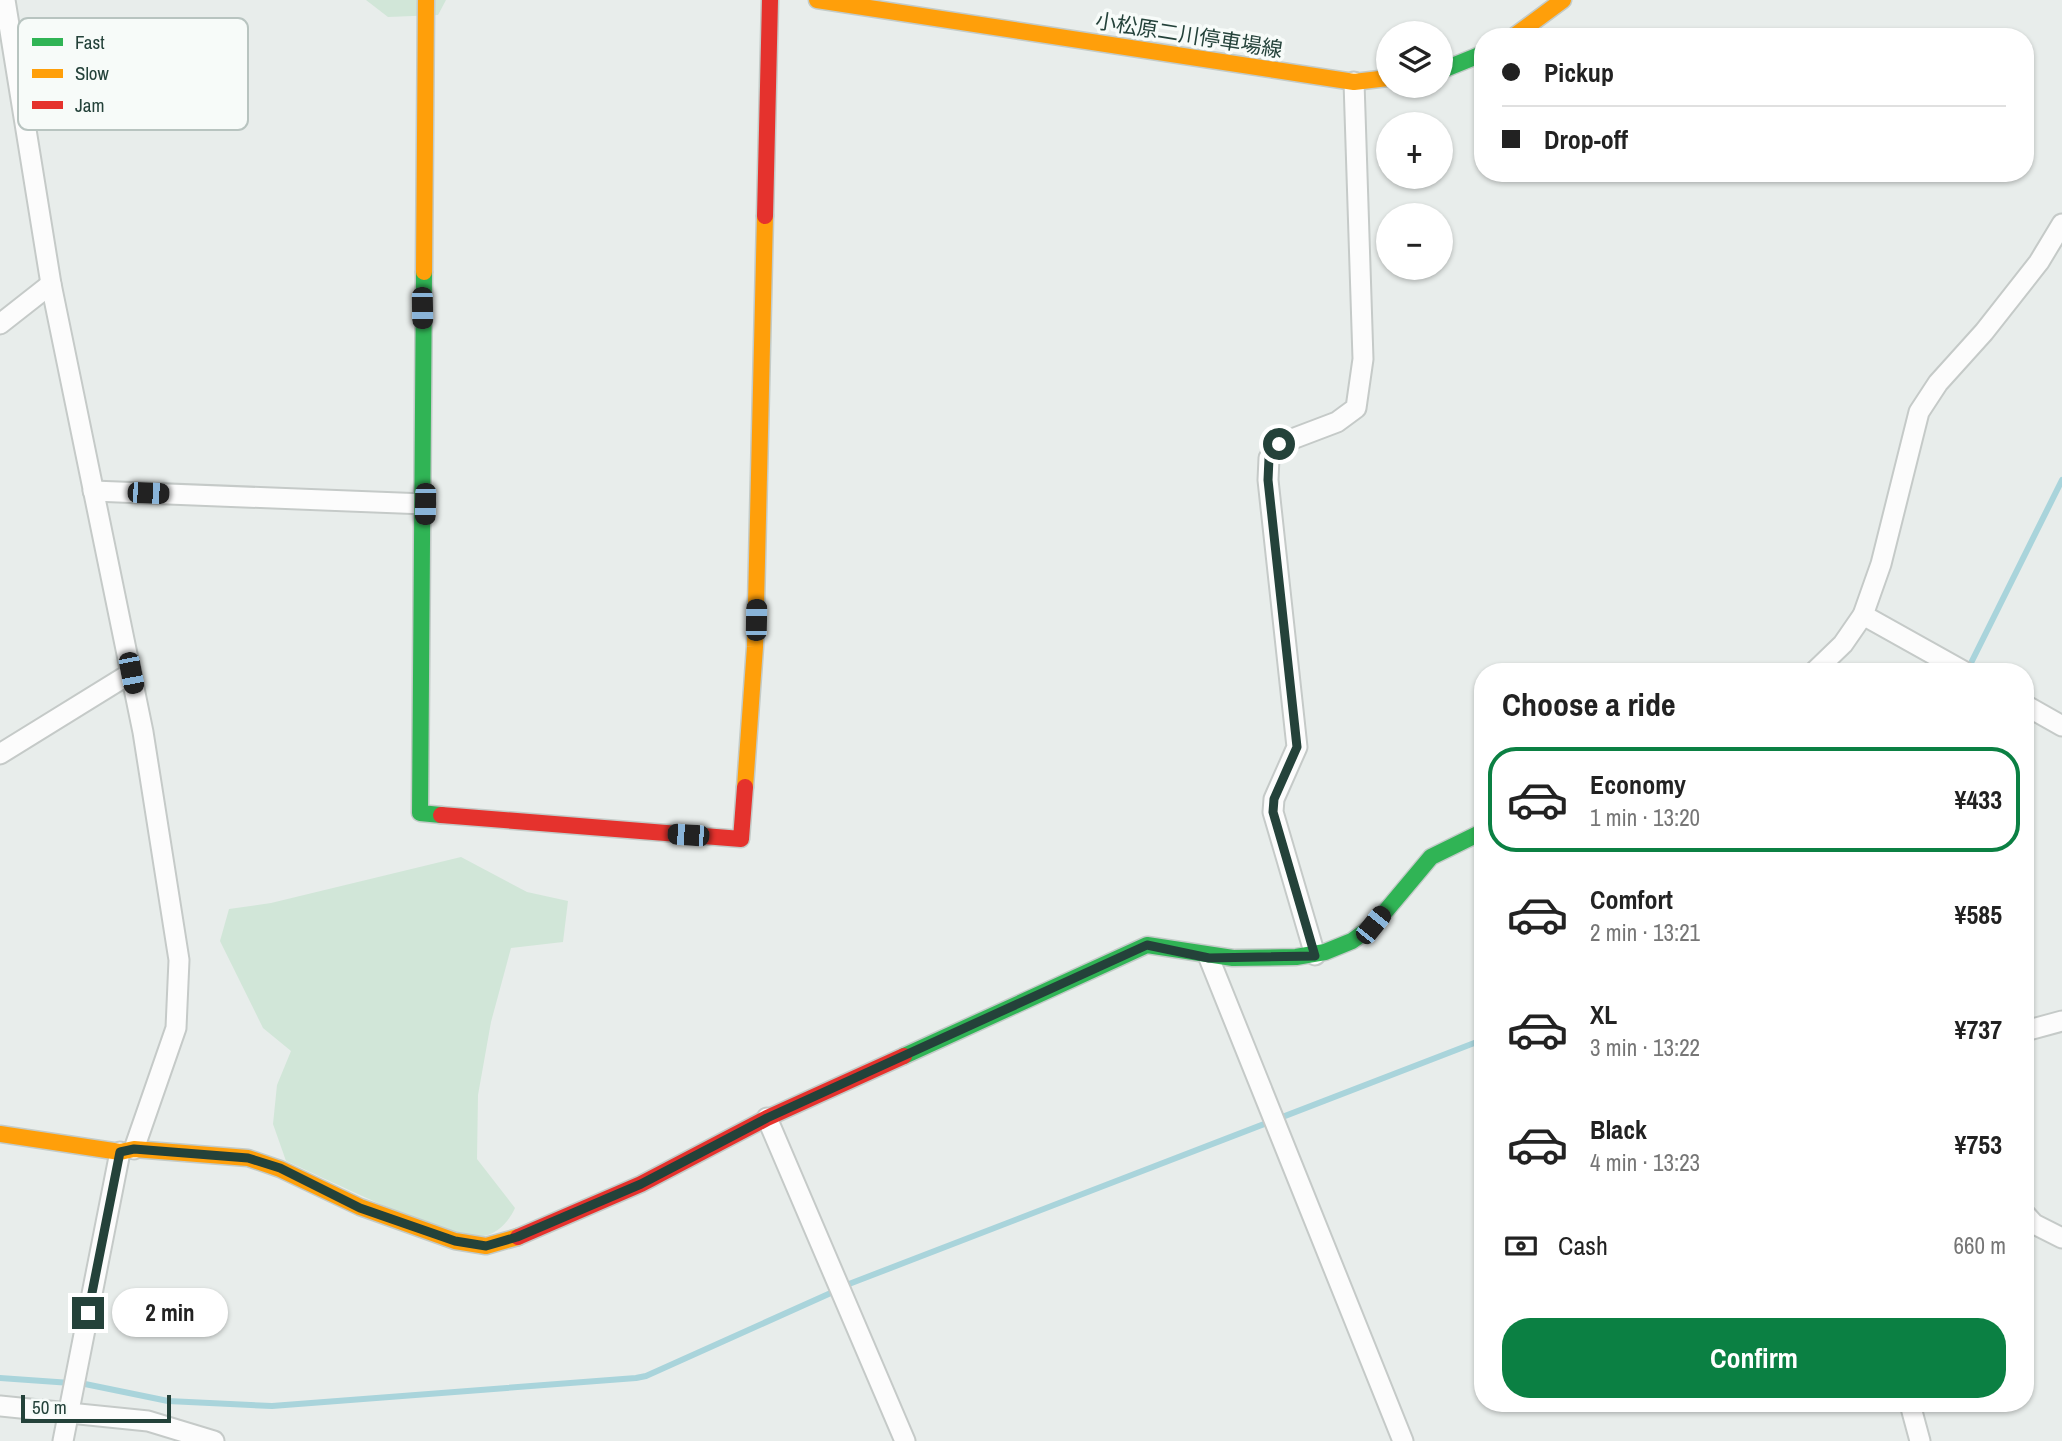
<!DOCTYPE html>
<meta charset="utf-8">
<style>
:root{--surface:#fff;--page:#f6f6f6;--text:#222;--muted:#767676;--line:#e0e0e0;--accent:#0b8043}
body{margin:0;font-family:"Archivo Narrow","Noto Sans JP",sans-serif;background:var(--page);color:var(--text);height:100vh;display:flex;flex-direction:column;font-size:26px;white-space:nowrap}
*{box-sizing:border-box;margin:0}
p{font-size:23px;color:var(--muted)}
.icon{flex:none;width:38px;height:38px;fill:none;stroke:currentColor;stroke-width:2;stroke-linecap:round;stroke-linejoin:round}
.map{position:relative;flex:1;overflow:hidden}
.side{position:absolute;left:1474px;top:663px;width:560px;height:749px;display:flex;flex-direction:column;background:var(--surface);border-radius:28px;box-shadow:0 2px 5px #0004}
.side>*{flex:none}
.top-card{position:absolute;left:1474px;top:28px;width:560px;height:154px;border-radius:28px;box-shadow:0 2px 5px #0004;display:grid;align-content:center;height:154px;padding:0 28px;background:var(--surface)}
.tools{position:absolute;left:1376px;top:21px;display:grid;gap:14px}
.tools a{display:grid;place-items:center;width:77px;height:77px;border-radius:50%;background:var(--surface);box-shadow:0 2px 5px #0004;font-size:35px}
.scale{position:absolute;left:21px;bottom:18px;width:150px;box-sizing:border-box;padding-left:7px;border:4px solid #24423a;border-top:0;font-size:19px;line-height:24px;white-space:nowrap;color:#24423a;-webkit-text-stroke:5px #f7fbf9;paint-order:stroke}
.end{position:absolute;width:32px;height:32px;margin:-16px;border:9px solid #24423a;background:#fff;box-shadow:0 0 0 4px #fff}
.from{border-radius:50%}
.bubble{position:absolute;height:49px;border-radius:24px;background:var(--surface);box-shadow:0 2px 5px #0004;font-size:23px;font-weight:700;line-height:49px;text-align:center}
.car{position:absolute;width:21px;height:42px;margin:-21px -10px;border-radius:9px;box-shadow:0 0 5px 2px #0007;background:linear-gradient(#222 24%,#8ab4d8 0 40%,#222 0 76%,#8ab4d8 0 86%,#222 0)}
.top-card b{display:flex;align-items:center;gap:24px;height:66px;font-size:26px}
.top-card b+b{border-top:2px solid var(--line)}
.top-card i{width:18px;height:18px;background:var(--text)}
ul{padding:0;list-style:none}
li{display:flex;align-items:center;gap:21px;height:105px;margin:0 14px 10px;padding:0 14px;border:4px solid transparent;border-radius:28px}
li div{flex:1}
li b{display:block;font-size:26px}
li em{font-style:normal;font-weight:700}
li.on{border-color:var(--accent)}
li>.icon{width:63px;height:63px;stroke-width:1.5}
h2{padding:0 28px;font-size:32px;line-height:84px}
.pay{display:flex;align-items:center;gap:18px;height:77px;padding:0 28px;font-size:26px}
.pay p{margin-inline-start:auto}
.action{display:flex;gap:14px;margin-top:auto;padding:14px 28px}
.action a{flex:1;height:80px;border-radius:28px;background:var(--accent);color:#fff;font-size:28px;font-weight:700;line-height:80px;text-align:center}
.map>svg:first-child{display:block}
</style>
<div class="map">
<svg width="2062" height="1441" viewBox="0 0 2062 1441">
<rect width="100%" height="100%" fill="#e8edeb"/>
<g fill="#d1e6d8">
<path d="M366,0H446L438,15L388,17Z"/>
<path d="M461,857L527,892L568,901L563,942L511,948L491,1022L478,1095L477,1159L515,1208C508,1223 497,1235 479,1237C448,1239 322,1177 286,1161L273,1124L277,1085L291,1051L263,1028L220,941L229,909L271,903Z"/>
</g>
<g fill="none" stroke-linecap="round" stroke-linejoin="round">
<g stroke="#a9d4db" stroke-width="6">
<path d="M1969,667L2062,480"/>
<path d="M849,1284L1482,1040"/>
<path d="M0,1378L85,1384L168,1401L272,1406L636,1378L646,1376L833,1292"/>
</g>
<g stroke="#c5cac8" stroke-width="23">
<g id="street">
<path d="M5,0L51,284L143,732L179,960L176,1028L134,1149"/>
<path d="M0,324L51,284"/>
<path d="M93,491L425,504"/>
<path d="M1863,615L1965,672"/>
<path d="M1814,672L1843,644L1863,615L1881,564L1919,412L1938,383L1984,332L2039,262L2062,224"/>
<path d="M2025,705L2062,726"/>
<path d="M0,754L131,673"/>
<path d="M1315,955L1273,812L1274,799L1297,747L1268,480L1269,458L1279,444L1337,422L1356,408L1363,359L1354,82"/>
<path d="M1209,958L1403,1441"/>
<path d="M2025,1031L2062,1021"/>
<path d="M767,1118L905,1441"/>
<path d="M2025,1214L2034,1224L2062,1238"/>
<path d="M1910,1404L1920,1441"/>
<path d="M0,1406L148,1421L214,1441"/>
<path d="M63,1441L120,1152"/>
</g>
</g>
<g stroke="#c3cbc8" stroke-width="19">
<g id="fast">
<path d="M1440,71L1482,54"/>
<path d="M424,272L420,813L441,815"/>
<path d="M904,1056L1147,945L1233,958L1296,957L1325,952L1352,941L1374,925L1431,857L1482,832"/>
</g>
</g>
<g stroke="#c3cbc8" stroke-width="19">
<g id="slow">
<path d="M817,0L1354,82L1388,78"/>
<path d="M1513,37L1563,0"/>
<path d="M424,272L426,0"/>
<path d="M745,787L755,647L765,216"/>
<path d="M0,1134L120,1152L134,1149L248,1158L280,1169L360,1207L455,1241L486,1246L518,1237"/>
</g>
</g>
<g stroke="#c3cbc8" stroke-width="19">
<g id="jam">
<path d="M765,216L770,0"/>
<path d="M441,815L741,839L745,787"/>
<path d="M518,1237L641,1184L767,1118L904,1056"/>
</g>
</g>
<use href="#street" stroke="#fcfcfc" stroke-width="19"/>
<use href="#fast" stroke="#30b455" stroke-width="16"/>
<use href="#slow" stroke="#ff9f0a" stroke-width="16"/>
<use href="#jam" stroke="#e5322d" stroke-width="16"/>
</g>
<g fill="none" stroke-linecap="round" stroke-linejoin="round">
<path stroke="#24423a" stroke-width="9" d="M88,1313L120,1152L134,1149L248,1158L280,1168L360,1208L455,1241L486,1246L517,1237L641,1184L767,1118L1147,945L1209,958L1315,956L1273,812L1274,799L1297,747L1268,480L1269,458L1279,444"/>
</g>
<g text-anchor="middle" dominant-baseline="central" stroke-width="7" stroke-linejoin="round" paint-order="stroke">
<g font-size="21" fill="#24423a" stroke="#f7fbf9">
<text transform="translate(1189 35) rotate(9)">小松原二川停車場線</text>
</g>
</g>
<rect x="18" y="18" width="230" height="112" rx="10" fill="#f7fbf9" stroke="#b8c4c0" stroke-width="2"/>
<rect x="32" y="38" width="31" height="8" fill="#30b455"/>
<rect x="32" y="69" width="31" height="9" fill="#ff9f0a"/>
<rect x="32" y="101" width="31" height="8" fill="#e5322d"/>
<g font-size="19" fill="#24423a">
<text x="75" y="49">Fast</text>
<text x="75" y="80">Slow</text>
<text x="75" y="112">Jam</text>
</g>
</svg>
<div class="tools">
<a><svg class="icon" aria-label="layers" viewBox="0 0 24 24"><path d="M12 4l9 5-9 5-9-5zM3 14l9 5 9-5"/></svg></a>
<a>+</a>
<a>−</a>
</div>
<div class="scale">50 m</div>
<i class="end from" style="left:1279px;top:444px"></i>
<i class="end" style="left:88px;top:1313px"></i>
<div class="bubble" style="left:112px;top:1288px;width:116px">2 min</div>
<i class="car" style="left:422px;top:308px;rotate:179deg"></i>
<i class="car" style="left:148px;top:493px;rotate:92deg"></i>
<i class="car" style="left:425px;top:504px;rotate:181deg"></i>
<i class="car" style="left:756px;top:620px;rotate:1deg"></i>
<i class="car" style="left:131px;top:673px;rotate:169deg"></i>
<i class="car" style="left:688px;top:835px;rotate:274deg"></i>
<i class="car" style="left:1373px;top:925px;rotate:39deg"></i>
<div class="top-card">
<b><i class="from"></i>Pickup</b>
<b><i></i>Drop-off</b>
</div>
<section class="side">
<h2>Choose a ride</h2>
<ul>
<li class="on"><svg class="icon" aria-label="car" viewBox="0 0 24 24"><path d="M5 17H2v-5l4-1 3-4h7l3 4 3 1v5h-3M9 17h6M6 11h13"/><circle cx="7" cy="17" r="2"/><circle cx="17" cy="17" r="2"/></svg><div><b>Economy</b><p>1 min · 13:20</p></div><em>¥433</em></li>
<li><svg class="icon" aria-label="car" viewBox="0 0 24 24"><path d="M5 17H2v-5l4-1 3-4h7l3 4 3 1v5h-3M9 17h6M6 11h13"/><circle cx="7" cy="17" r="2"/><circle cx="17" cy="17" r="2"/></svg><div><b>Comfort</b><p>2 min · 13:21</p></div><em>¥585</em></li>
<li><svg class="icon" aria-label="car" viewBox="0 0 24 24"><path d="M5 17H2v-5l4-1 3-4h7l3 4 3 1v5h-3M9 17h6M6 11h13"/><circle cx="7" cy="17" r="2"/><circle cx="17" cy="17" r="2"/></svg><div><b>XL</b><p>3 min · 13:22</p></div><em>¥737</em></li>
<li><svg class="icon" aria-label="car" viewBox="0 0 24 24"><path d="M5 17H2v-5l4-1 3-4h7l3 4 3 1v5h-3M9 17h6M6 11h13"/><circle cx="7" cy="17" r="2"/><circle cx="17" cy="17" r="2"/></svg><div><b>Black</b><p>4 min · 13:23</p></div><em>¥753</em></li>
</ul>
<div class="pay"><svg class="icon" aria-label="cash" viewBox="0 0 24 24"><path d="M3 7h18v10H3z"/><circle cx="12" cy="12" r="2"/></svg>Cash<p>660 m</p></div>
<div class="action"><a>Confirm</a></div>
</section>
</div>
